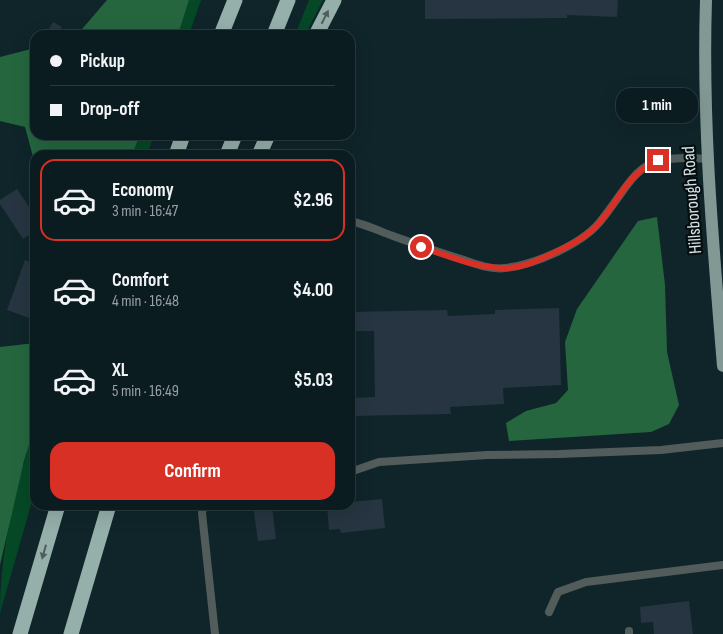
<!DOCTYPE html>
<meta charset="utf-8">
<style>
:root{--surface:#0b1c20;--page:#19292d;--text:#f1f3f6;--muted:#9aa1a5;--line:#2b3a3e;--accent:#d93025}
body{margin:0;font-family:"Sofia Sans Condensed",sans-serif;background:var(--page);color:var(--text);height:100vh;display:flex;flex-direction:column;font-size:19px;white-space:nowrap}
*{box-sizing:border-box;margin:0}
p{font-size:16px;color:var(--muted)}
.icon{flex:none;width:28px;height:28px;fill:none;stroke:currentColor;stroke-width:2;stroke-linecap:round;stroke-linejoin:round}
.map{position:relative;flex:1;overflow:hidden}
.side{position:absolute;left:30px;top:150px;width:325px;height:360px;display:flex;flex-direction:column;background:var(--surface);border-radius:15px;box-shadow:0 5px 20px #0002,0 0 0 1px var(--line)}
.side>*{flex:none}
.top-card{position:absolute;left:30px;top:30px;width:325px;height:110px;border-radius:15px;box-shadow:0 5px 20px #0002,0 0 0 1px var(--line);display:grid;align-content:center;height:110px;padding:0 20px;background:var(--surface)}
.end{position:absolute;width:22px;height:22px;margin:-11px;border:6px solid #d93025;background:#fff;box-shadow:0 0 0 2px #fff}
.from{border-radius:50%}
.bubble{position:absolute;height:35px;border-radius:15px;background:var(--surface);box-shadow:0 5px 20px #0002,0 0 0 1px var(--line);font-size:16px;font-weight:700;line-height:35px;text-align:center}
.top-card b{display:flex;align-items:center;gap:18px;height:48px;font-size:19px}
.top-card b+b{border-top:1px solid var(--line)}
.top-card i{width:12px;height:12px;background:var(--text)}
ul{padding:9px 0 0;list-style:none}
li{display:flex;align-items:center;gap:15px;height:82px;margin:0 10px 8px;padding:0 10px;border:2px solid transparent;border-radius:15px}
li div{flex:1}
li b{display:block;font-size:19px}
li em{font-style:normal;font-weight:700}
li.selected{border-color:var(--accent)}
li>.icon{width:45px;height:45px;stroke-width:1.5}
.cta{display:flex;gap:10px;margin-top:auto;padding:10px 20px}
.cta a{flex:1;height:58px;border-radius:15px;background:var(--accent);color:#fff;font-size:20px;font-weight:700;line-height:58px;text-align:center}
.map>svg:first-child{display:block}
</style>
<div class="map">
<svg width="723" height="634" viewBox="0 0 723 634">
<rect width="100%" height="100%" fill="#0f252a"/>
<g fill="#054826">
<path d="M189,0H201L189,35H178Z"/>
<path d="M309,0H323L305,35H295Z"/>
<path d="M140,135H154L147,155H132Z"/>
<path d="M35,426V491L0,613C0,549 16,486 35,426Z"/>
</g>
<g fill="#25663f">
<path d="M107,0H189L178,35H77Z"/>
<path d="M35,48V135H140L132,155H35V164L25,127L0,121V57Z"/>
<path d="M657,217L665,285L667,352L679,405L669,424L651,432L509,441L506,423L526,411L556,403L568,390L565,342L577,309L638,221Z"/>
<path d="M35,343V426L24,461L0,565V347Z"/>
</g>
<g fill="#263541">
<path d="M425,0H618L617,17L567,15V18L425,19Z"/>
<path d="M53,22L62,27L57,35H45Z"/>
<path d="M17,189L35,216V231L23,239L0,204V200Z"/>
<path d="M25,260L35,264V301L29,318L7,310Z"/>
<path d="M559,308L561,385L503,388L504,404L450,407L451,414L350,416V398L375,397L374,331H350V312L447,310L448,316L495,314V310Z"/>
<path d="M382,499L385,528L341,533L340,529L329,530L327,505H350V502Z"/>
<path d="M272,505L276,539L258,541L253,506Z"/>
<path d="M689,601L693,634H654L653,622L641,623L640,607Z"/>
</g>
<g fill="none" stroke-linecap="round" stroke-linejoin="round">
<g stroke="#525d5b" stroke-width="8">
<path d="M350,221C365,224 379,231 393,236C415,244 438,252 461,259C475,264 491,270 505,268C534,265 580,245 599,223C638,175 635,152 707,159"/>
<path d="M350,472L379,462L487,455L559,454L661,450L723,443"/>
<path d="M204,505L202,513L215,634"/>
<path d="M549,612L558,592L586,582L723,565"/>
<path d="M629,631V634"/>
</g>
<path stroke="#829894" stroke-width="12" d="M706,0C702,124 713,243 723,366"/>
<g stroke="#95afaa" stroke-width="15">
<path d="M221,35L235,0"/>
<path d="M274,35L288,0"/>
<path d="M316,35L334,0"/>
<path d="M176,155L183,135"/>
<path d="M227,155L235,135"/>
<path d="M259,155L268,135"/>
<path d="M20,634L58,505"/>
<path d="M71,634L109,505"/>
</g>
</g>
<defs><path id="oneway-solid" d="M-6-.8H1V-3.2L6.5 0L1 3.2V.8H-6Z" transform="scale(1.25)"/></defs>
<g fill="#4d5e5c">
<use href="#oneway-solid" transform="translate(325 17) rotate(-63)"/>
<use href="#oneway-solid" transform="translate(44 552) rotate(106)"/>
</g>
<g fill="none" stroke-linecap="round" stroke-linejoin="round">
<path stroke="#d93025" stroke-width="6" d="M421,247C447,255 475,268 503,268C521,269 538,260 554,253C570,245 587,237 599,223C621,198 625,176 658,160"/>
</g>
<g text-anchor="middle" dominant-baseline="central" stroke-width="4.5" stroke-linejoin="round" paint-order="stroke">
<g font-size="18" fill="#d6e3e6" stroke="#050d0f">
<text transform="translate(692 200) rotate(-94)">Hillsborough Road</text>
</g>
</g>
</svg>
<i class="end from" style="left:421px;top:247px"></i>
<i class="end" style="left:658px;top:160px"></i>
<div class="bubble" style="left:616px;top:88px;width:82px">1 min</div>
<div class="top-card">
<b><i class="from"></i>Pickup</b>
<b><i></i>Drop-off</b>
</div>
<section class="side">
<ul>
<li class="selected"><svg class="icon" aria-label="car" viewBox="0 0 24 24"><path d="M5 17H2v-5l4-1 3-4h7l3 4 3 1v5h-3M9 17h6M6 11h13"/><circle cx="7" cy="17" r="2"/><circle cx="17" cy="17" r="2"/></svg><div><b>Economy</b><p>3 min · 16:47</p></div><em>$2.96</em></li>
<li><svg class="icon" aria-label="car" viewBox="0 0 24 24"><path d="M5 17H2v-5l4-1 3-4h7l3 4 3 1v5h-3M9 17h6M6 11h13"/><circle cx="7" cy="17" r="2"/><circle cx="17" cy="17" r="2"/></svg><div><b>Comfort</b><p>4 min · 16:48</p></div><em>$4.00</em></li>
<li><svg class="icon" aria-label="car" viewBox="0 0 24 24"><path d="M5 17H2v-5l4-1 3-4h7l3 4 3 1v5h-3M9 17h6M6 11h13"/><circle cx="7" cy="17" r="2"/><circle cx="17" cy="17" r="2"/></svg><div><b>XL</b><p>5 min · 16:49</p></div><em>$5.03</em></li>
</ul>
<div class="cta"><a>Confirm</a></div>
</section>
</div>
